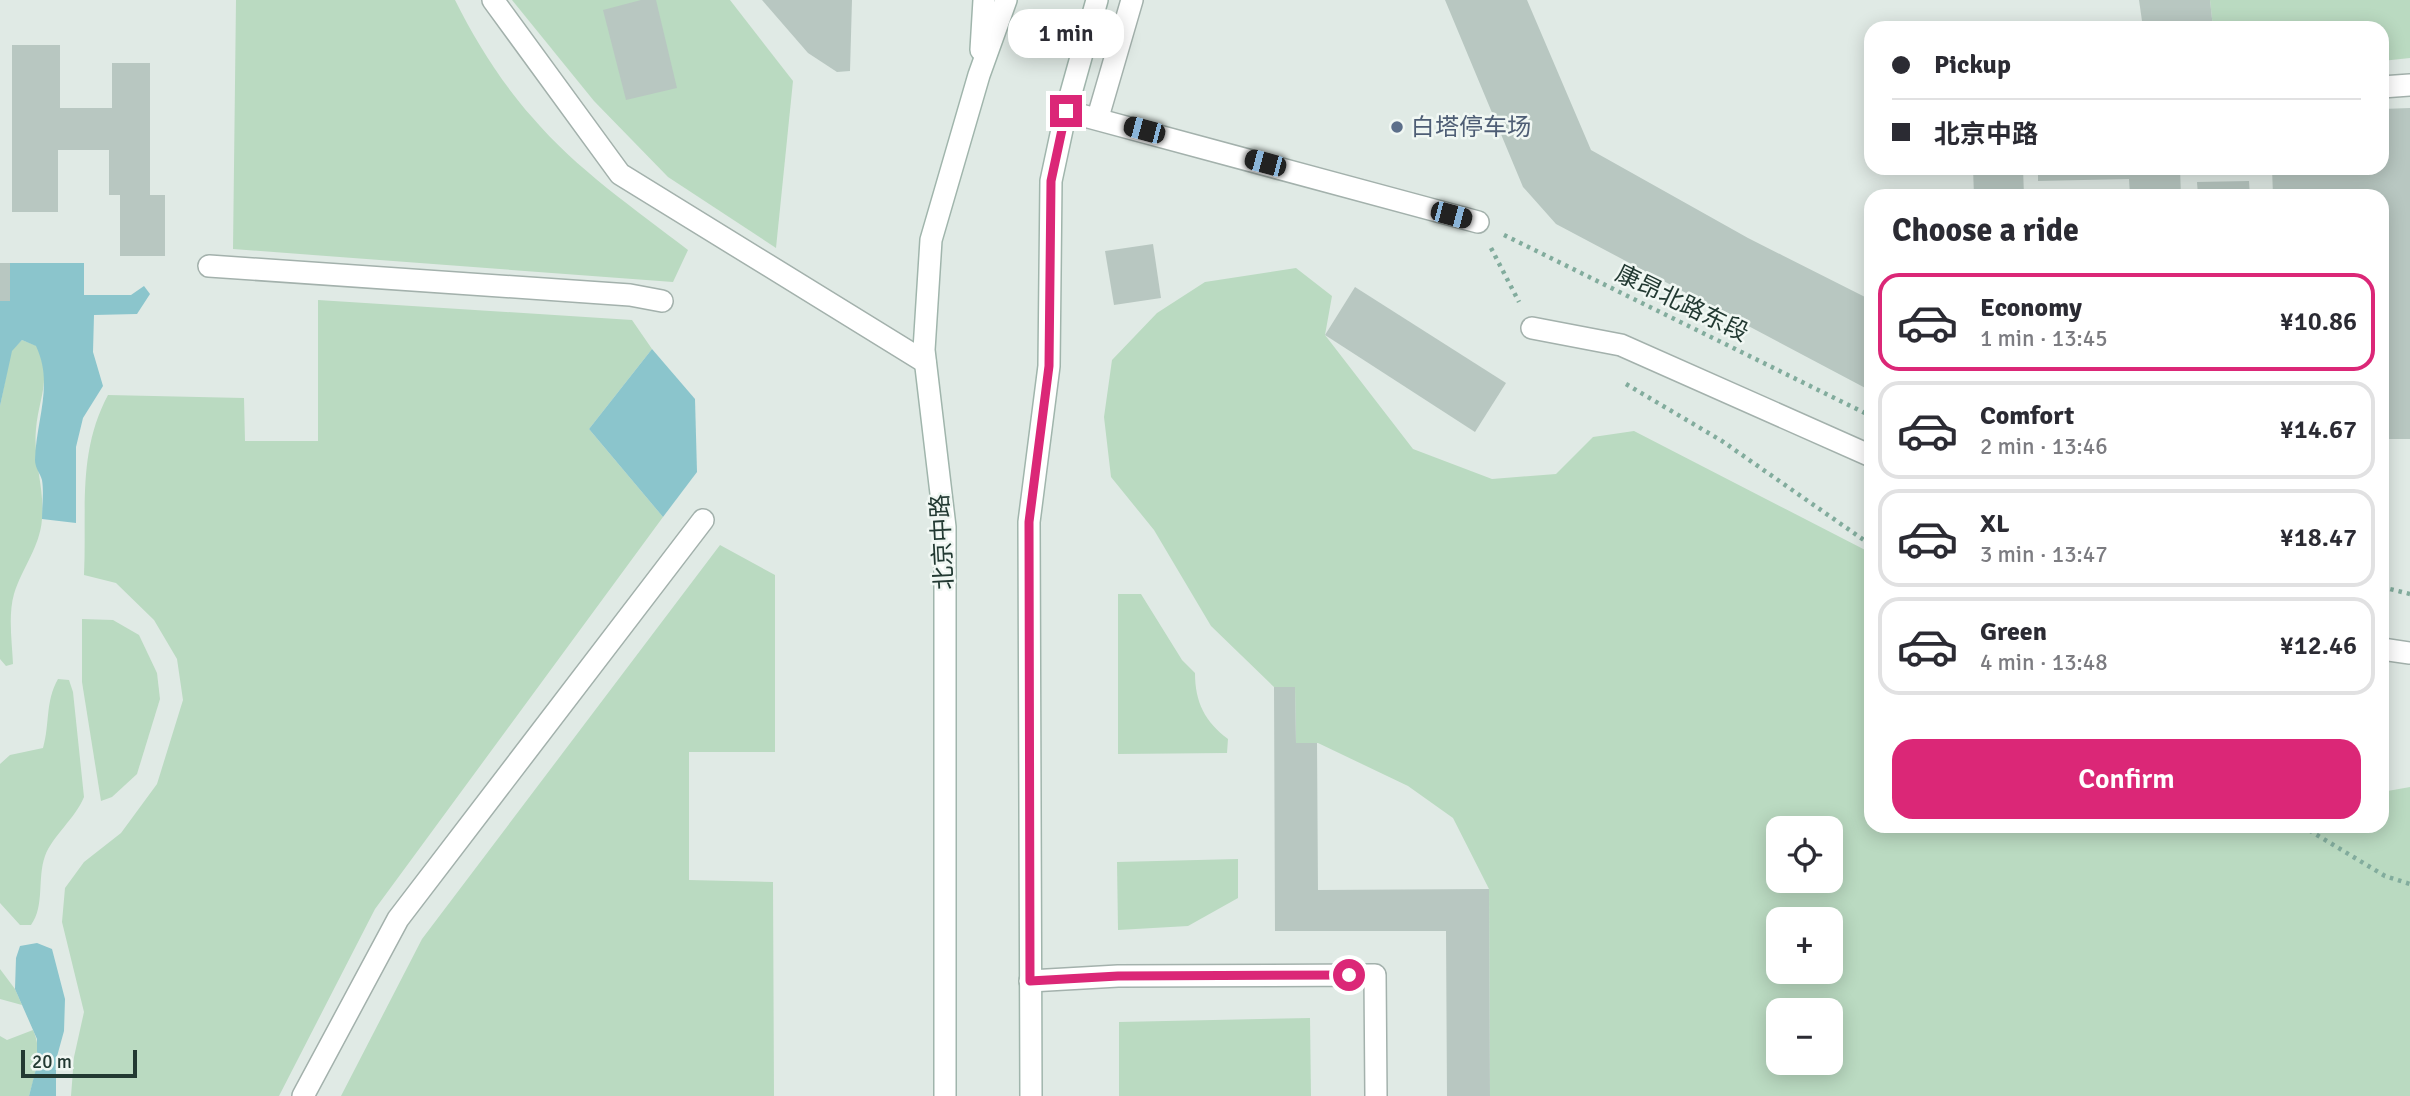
<!DOCTYPE html>
<meta charset="utf-8">
<style>
:root{--surface:#fff;--page:#f2f2f3;--text:#2b2b33;--muted:#7c7c81;--line:#e1e1e2;--accent:#db2777}
body{margin:0;font-family:Signika,"Noto Sans SC",sans-serif;background:var(--page);color:var(--text);height:100vh;display:flex;flex-direction:column;font-size:26px;white-space:nowrap}
*{box-sizing:border-box;margin:0}
p{font-size:23px;color:var(--muted)}
.icon{flex:none;width:38px;height:38px;fill:none;stroke:currentColor;stroke-width:2;stroke-linecap:round;stroke-linejoin:round}
.map{position:relative;flex:1;overflow:hidden}
.sheet{position:absolute;left:1864px;top:189px;width:525px;height:644px;display:flex;flex-direction:column;background:var(--surface);border-radius:21px;box-shadow:0 4px 18px #0003}
.sheet>*{flex:none}
.hud{position:absolute;left:1864px;top:21px;width:525px;height:154px;border-radius:21px;box-shadow:0 4px 18px #0003;display:grid;align-content:center;height:154px;padding:0 28px;background:var(--surface)}
.fabs{position:absolute;left:1766px;top:816px;display:grid;gap:14px}
.fabs a{display:grid;place-items:center;width:77px;height:77px;border-radius:14px;background:var(--surface);box-shadow:0 4px 18px #0003;font-size:35px}
.scale{position:absolute;left:21px;bottom:18px;width:116px;box-sizing:border-box;padding-left:7px;border:4px solid #223932;border-top:0;font-size:19px;line-height:24px;white-space:nowrap;color:#223932;-webkit-text-stroke:5px #f0f7f3;paint-order:stroke}
.end{position:absolute;width:32px;height:32px;margin:-16px;border:9px solid #db2777;background:#fff;box-shadow:0 0 0 4px #fff}
.from{border-radius:50%}
.bubble{position:absolute;height:49px;border-radius:21px;background:var(--surface);box-shadow:0 4px 18px #0003;font-size:23px;font-weight:600;line-height:49px;text-align:center}
.car{position:absolute;width:21px;height:42px;margin:-21px -10px;border-radius:9px;box-shadow:0 0 5px 2px #0007;background:linear-gradient(#222 24%,#8ab4d8 0 40%,#222 0 76%,#8ab4d8 0 86%,#222 0)}
.hud b{display:flex;align-items:center;gap:24px;height:66px;font-size:26px}
.hud b+b{border-top:2px solid var(--line)}
.hud i{width:18px;height:18px;background:var(--text)}
ul{padding:0;list-style:none}
li{display:flex;align-items:center;gap:21px;height:98px;margin:0 14px 10px;padding:0 14px;border:4px solid var(--line);border-radius:21px}
li div{flex:1}
li b{display:block;font-size:26px}
li em{font-style:normal;font-weight:600}
li.current{border-color:var(--accent)}
li>.icon{width:63px;height:63px;stroke-width:1.5}
h2{padding:0 28px;font-size:32px;line-height:84px}
.cta{display:flex;gap:14px;margin-top:auto;padding:14px 28px}
.cta a{flex:1;height:80px;border-radius:21px;background:var(--accent);color:#fff;font-size:28px;font-weight:600;line-height:80px;text-align:center}
.map>svg:first-child{display:block}
</style>
<div class="map">
<svg width="2410" height="1096" viewBox="0 0 2410 1096">
<rect width="100%" height="100%" fill="#e0eae5"/>
<g fill="#badac1" fill-rule="evenodd">
<path d="M236,0H455C476,42 501,82 532,117C576,169 635,209 688,250L673,282L233,249Z"/>
<path d="M512,0H730L793,81L776,248L668,177L594,101Z"/>
<path d="M2210,0H2410V58L2382,61V28H2213Z"/>
<path d="M1296,268L1332,296L1325,335L1413,449L1492,479L1556,474L1593,437L1634,431L1871,553V826H2382V792L2410,787V1096H1490L1489,889L1453,818L1408,786L1318,743H1296L1295,687H1274L1211,626L1154,530L1111,477L1104,417L1112,360L1157,313L1205,282ZM1778,828H1830V880H1778ZM1778,919H1830V971H1778ZM1778,1010H1830V1062H1778Z"/>
<path d="M318,300L632,320L652,349L589,429L663,517L375,909L279,1096H71L74,1057L84,1012L62,922L65,888L84,862L121,833L157,784L183,700L177,659L154,620L116,583L84,575C87,511 77,453 108,395L244,398L245,441H318Z"/>
<path d="M22,340L37,346C52,381 39,396 36,429C33,461 45,488 42,519C40,547 22,568 14,594C8,615 12,642 13,664L6,666L0,659V406L11,351Z"/>
<path d="M720,545L775,575V752H689V880L773,882L774,1096H341L422,939Z"/>
<path d="M1141,594L1182,660L1195,673C1195,702 1205,722 1228,739L1227,753L1118,754V594Z"/>
<path d="M82,619L113,620L139,635L157,673L160,699L137,774L112,797L101,801L82,682Z"/>
<path d="M58,679L69,680L73,692L84,797C75,819 53,835 45,856C37,878 45,906 31,925H20L0,903V764L10,755L43,748C50,724 45,702 58,679Z"/>
<path d="M1238,859V898L1188,926L1118,930L1117,862Z"/>
<path d="M0,969L15,989L22,1005L0,999Z"/>
<path d="M1310,1018L1311,1096H1119V1022Z"/>
<path d="M33,1030C43,1051 35,1075 29,1096H0V1036L7,1040Z"/>
</g>
<g fill="#8bc5cc">
<path d="M10,263H84V295H131L144,286L150,294L137,314L94,315L93,352L103,386L83,418L76,447V523L42,519C42,507 44,492 42,480C40,473 35,468 35,460C36,420 54,384 36,346L22,340L12,351L0,406V301H10Z"/>
<path d="M652,349L695,399L697,472L663,517L589,429Z"/>
<path d="M37,943L52,949L65,999L64,1031L56,1060V1096H29L37,1065V1039L15,989L16,958L20,946Z"/>
</g>
<g fill="#b8c7c1">
<path d="M641,0H656L677,88L626,100L603,10Z"/>
<path d="M762,0H852L850,71L837,72L808,53Z"/>
<path d="M1445,0H1527L1591,150L1748,238L1871,300V391L1556,224L1523,187Z"/>
<path d="M2139,0H2210L2213,28H2143Z"/>
<path d="M12,45H60V108H112V63H150V195H165V256H120V195H109V150H58V212H12Z"/>
<path d="M2410,108V439H2382V196H2273L2272,168H2382V109Z"/>
<path d="M1973,168H2023L2024,196H1974Z"/>
<path d="M2038,168H2180L2181,196H2130L2129,179L2038,181Z"/>
<path d="M2249,181L2250,196H2198L2197,182Z"/>
<path d="M1153,244L1161,298L1114,305L1105,251Z"/>
<rect x="0" y="263" width="10" height="38"/>
<path d="M1355,287L1506,383L1475,432L1325,335Z"/>
<path d="M1274,687H1295L1296,743H1317L1318,890L1489,889L1490,1096H1447L1446,931H1275Z"/>
</g>
<g fill="none" stroke-linecap="round" stroke-linejoin="round">
<g stroke="#a3b1ac" stroke-width="24">
<g id="service">
<path d="M1098,117L1132,0"/>
<path d="M1532,328L1621,345L1871,456"/>
<path d="M2382,649L2410,653"/>
<path d="M1030,981L1118,976L1375,975L1376,1096"/>
</g>
</g>
<g stroke="#a3b1ac" stroke-width="24">
<g id="pedestrian">
<path d="M209,266L630,295L662,301"/>
<path d="M303,1096L398,919L703,520"/>
</g>
</g>
<g stroke="#a3b1ac" stroke-width="24">
<g id="minor">
<path d="M493,0L620,174L925,362"/>
<path d="M2382,87L2410,85"/>
<path d="M1066,111L1478,222"/>
</g>
</g>
<g stroke="#a0b5ac" stroke-width="24">
<g id="secondary">
<path d="M981,50L984,0"/>
<path d="M945,1096V527L924,350L931,240L979,75L1006,0"/>
<path d="M1031,1096L1029,522L1049,366L1051,181L1066,111L1097,0"/>
</g>
</g>
<g stroke="#82ac9d" stroke-width="4.5" stroke-dasharray="3.5 5" stroke-linecap="butt">
<path d="M1504,235L1871,416"/>
<path d="M1491,248L1519,302"/>
<path d="M1626,384L1722,441L1871,545"/>
<path d="M2382,587L2410,594"/>
<path d="M2302,826L2385,876L2410,884"/>
</g>
<use href="#service" stroke="#fff" stroke-width="21"/>
<use href="#pedestrian" stroke="#fff" stroke-width="21"/>
<use href="#minor" stroke="#fff" stroke-width="21"/>
<use href="#secondary" stroke="#fff" stroke-width="21"/>
</g>
<g fill="none" stroke-linecap="round" stroke-linejoin="round">
<path stroke="#db2777" stroke-width="9" d="M1066,111L1051,181L1049,366L1029,522L1030,981L1118,976L1349,975"/>
</g>
<circle fill="#5c6f8a" stroke="#f0f7f3" stroke-width="2.5" cx="1397" cy="127" r="7"/>
<g text-anchor="middle" dominant-baseline="central" stroke-width="5" stroke-linejoin="round" paint-order="stroke">
<g font-size="24" fill="#4e5e75" stroke="#f0f7f3" text-anchor="start">
<text x="1411" y="127">白塔停车场</text>
</g>
<g font-size="24" fill="#223932" stroke="#f0f7f3">
<text transform="translate(1682 303) rotate(26)">康昂北路东段</text>
<text transform="translate(942 542) rotate(-93)">北京中路</text>
</g>
</g>
</svg>
<div class="fabs">
<a><svg class="icon" aria-label="locate" viewBox="0 0 24 24"><circle cx="12" cy="12" r="6"/><path d="M12 2v4M12 18v4M2 12h4M18 12h4"/></svg></a>
<a>+</a>
<a>−</a>
</div>
<div class="scale">20 m</div>
<i class="end from" style="left:1349px;top:975px"></i>
<i class="end" style="left:1066px;top:111px"></i>
<div class="bubble" style="left:1008px;top:9px;width:116px">1 min</div>
<i class="car" style="left:1144px;top:130px;rotate:285deg"></i>
<i class="car" style="left:1265px;top:163px;rotate:285deg"></i>
<i class="car" style="left:1451px;top:215px;rotate:105deg"></i>
<div class="hud">
<b><i class="from"></i>Pickup</b>
<b><i></i>北京中路</b>
</div>
<section class="sheet">
<h2>Choose a ride</h2>
<ul>
<li class="current"><svg class="icon" aria-label="car" viewBox="0 0 24 24"><path d="M5 17H2v-5l4-1 3-4h7l3 4 3 1v5h-3M9 17h6M6 11h13"/><circle cx="7" cy="17" r="2"/><circle cx="17" cy="17" r="2"/></svg><div><b>Economy</b><p>1 min · 13:45</p></div><em>¥10.86</em></li>
<li><svg class="icon" aria-label="car" viewBox="0 0 24 24"><path d="M5 17H2v-5l4-1 3-4h7l3 4 3 1v5h-3M9 17h6M6 11h13"/><circle cx="7" cy="17" r="2"/><circle cx="17" cy="17" r="2"/></svg><div><b>Comfort</b><p>2 min · 13:46</p></div><em>¥14.67</em></li>
<li><svg class="icon" aria-label="car" viewBox="0 0 24 24"><path d="M5 17H2v-5l4-1 3-4h7l3 4 3 1v5h-3M9 17h6M6 11h13"/><circle cx="7" cy="17" r="2"/><circle cx="17" cy="17" r="2"/></svg><div><b>XL</b><p>3 min · 13:47</p></div><em>¥18.47</em></li>
<li><svg class="icon" aria-label="car" viewBox="0 0 24 24"><path d="M5 17H2v-5l4-1 3-4h7l3 4 3 1v5h-3M9 17h6M6 11h13"/><circle cx="7" cy="17" r="2"/><circle cx="17" cy="17" r="2"/></svg><div><b>Green</b><p>4 min · 13:48</p></div><em>¥12.46</em></li>
</ul>
<div class="cta"><a>Confirm</a></div>
</section>
</div>
